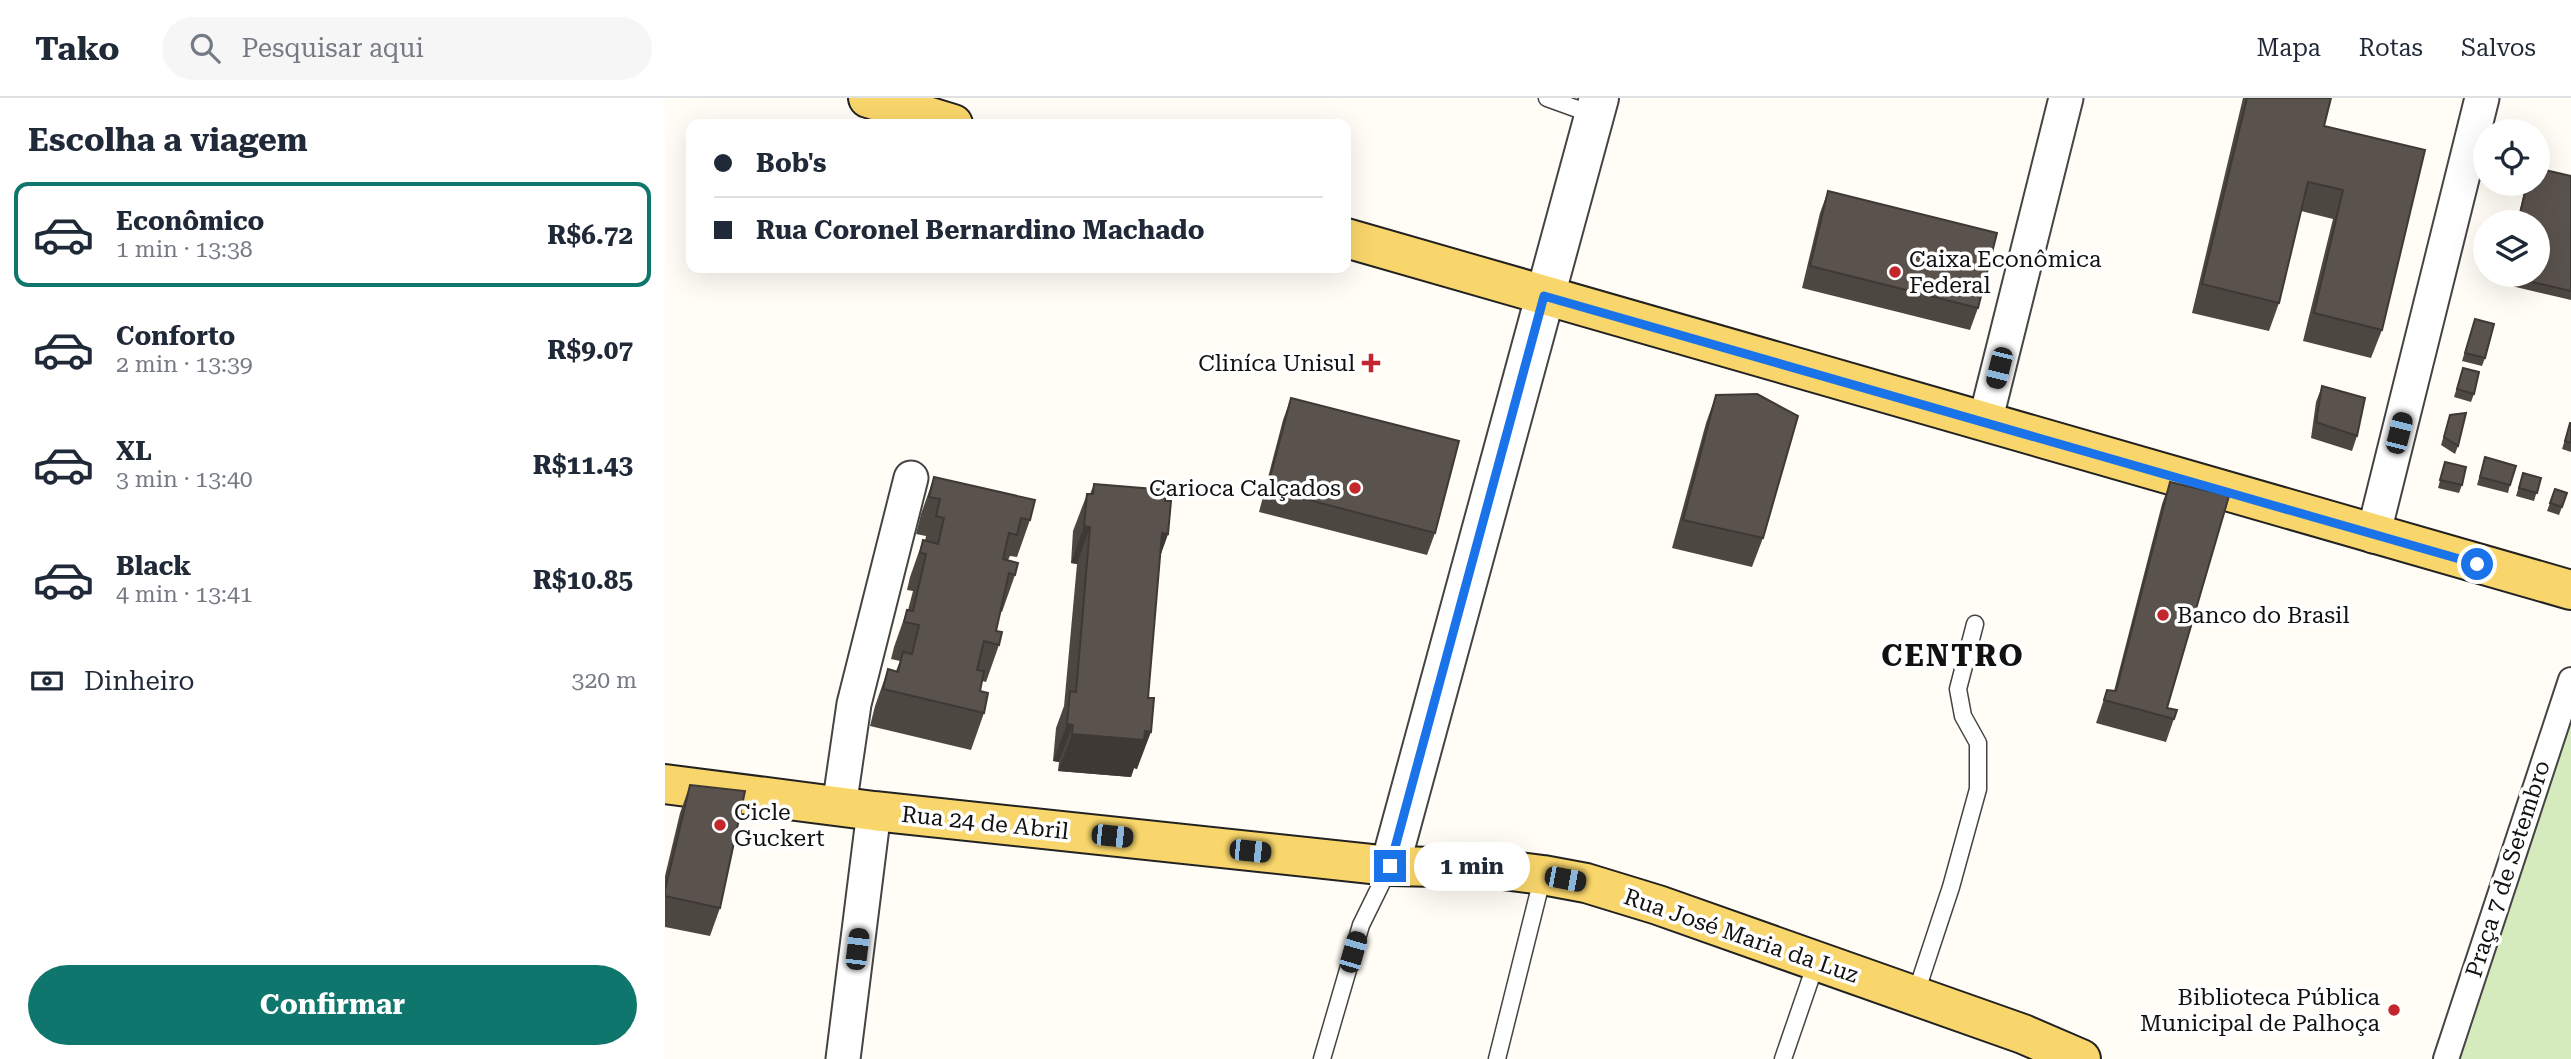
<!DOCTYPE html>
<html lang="pt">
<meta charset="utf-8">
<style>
:root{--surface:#fff;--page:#f6f6f7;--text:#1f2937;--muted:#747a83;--line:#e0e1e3;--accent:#0f766e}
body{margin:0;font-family:"Roboto Serif",serif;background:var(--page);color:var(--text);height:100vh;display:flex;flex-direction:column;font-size:26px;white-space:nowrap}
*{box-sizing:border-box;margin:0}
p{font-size:23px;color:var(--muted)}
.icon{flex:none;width:38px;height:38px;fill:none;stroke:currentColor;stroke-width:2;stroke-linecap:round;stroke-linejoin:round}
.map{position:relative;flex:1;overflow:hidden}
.panel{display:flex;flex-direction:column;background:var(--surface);width:665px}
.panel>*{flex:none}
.banner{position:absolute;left:21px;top:21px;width:665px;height:154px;border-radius:14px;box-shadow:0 7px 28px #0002;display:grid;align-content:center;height:154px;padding:0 28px;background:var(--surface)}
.buttons{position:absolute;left:1808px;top:21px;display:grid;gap:14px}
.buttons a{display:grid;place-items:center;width:77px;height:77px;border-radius:50%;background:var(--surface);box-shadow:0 7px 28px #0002;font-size:35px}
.end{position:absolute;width:32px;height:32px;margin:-16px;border:9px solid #1a73e8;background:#fff;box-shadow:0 0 0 4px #fff}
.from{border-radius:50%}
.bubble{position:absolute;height:49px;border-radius:24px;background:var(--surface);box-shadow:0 7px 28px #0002;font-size:23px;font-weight:700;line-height:49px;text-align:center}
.car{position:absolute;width:21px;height:42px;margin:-21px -10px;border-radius:9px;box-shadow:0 0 5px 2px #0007;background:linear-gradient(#222 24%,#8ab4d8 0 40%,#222 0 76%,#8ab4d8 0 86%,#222 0)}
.banner b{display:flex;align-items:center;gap:24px;height:66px;font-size:26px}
.banner b+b{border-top:2px solid var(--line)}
.banner i{width:18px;height:18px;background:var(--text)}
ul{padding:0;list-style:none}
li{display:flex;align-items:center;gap:21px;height:105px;margin:0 14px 10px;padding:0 14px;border:4px solid transparent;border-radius:14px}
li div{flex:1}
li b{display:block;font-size:26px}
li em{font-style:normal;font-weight:700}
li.selected{border-color:var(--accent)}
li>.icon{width:63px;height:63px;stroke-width:1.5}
h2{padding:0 28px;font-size:32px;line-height:84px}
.pay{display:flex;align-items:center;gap:18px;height:77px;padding:0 28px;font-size:26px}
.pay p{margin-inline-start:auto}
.primary-button{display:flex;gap:14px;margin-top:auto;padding:14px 28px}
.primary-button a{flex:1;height:80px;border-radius:42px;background:var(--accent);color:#fff;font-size:28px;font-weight:700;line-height:80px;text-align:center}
header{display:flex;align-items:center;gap:42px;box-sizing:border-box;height:98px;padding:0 35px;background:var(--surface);border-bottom:2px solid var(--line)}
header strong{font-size:33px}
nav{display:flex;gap:38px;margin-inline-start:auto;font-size:24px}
.search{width:490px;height:63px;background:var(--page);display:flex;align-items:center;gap:18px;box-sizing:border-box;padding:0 24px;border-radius:38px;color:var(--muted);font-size:26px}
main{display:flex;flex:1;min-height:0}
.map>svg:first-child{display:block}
</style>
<header>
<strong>Tako</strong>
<div class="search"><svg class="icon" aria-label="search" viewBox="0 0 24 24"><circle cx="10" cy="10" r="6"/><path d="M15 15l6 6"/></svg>Pesquisar aqui</div>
<nav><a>Mapa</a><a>Rotas</a><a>Salvos</a></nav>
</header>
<main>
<section class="panel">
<h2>Escolha a viagem</h2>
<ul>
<li class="selected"><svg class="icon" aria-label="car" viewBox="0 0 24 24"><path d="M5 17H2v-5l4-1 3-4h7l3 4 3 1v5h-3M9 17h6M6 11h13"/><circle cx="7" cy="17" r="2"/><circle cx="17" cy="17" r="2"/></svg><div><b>Econômico</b><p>1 min · 13:38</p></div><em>R$6.72</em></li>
<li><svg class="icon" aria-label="car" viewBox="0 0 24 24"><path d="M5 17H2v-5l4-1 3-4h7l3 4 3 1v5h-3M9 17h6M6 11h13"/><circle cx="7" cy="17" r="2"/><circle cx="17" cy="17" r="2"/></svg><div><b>Conforto</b><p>2 min · 13:39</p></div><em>R$9.07</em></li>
<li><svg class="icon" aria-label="car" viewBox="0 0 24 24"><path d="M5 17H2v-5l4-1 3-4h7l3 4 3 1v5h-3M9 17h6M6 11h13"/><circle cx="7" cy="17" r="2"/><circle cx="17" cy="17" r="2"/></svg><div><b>XL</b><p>3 min · 13:40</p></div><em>R$11.43</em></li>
<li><svg class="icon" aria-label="car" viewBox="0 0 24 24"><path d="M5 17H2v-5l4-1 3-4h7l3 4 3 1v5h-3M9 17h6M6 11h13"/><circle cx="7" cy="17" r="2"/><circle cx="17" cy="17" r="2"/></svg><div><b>Black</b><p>4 min · 13:41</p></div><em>R$10.85</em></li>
</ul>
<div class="pay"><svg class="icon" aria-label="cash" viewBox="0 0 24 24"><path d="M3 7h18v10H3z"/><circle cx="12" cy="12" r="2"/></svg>Dinheiro<p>320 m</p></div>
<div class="primary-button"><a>Confirmar</a></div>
</section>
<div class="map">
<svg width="1906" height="961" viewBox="0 0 1906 961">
<rect width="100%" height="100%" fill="#fffdf5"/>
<path fill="#d5ebbd" d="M1906,612V961H1791Z"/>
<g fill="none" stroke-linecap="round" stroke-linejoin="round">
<g stroke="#444" stroke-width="19">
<g id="service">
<path d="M882,0L929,17"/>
<path d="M1250,898L1286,789L1313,691V645L1298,618L1293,591L1310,526"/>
<path d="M657,961L696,827L725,768"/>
<path d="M832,961L878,777"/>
<path d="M1118,961L1151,865"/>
</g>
</g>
<g stroke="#444" stroke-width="28">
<path id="pedestrian" d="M1781,961L1906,582"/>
</g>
<g stroke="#444" stroke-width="37">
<g id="minor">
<path d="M1320,324L1401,0"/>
<path d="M1708,438L1817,0"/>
<path d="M174,709L189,606L246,380"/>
<path d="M178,961L209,713"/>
</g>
</g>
<g stroke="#444" stroke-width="42">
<path id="tertiary" d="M725,768L934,0"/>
</g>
<g stroke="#222" stroke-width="42">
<g id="primary">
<path d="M203,0L288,26"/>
<path d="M681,140L1906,492"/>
<path d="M0,686L209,713L725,768L822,770L878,777L921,785L993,807L1358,936L1416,961"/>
</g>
</g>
<use href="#service" stroke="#fff" stroke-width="16"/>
<use href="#pedestrian" stroke="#fff" stroke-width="24"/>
<use href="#minor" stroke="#fff" stroke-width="33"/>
<use href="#tertiary" stroke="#fff" stroke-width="38"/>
<use href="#primary" stroke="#f9d66b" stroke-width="38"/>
</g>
<g fill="#4d4742">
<path d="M1578,0H1666L1659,28L1717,232L1706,260L1638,243L1668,121L1636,113L1614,205L1604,233L1527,215Z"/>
<path d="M1906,78V202L1838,186L1840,177H1872V124H1852L1861,86H1872Z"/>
<path d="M1163,93L1313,210L1305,232L1137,190L1155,115Z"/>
<path d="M1810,221L1820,260L1817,268L1797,263Z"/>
<path d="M1798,270L1809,296L1806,304L1789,299Z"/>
<path d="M1657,288L1692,338L1687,353L1646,340L1651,304Z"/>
<path d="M1051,297L1098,440L1087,469L1007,450L1041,325Z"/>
<path d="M626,300L770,435L762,457L594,414L618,322Z"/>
<path d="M1785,317L1793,348L1790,356L1776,347Z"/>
<path d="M1905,325H1906V354L1897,351Z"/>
<path d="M1820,359L1845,387L1843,395L1812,387Z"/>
<path d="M1780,364L1797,387L1794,395L1773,390Z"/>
<path d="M1858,375L1876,380L1869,403L1851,398Z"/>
<path d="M269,379L365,422L352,459L345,458L343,462L350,477L337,514L335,513L331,533L334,547L321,584L317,583L315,593L319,615L306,652L205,628L210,608L223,571L231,573L235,563L226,561L229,549L242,512H243L248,493L242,492L245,479L258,442L260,443L261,438L251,436L256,416Z"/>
<path d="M1505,384L1502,610L1512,612L1501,644L1431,625L1442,592L1449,593L1497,406Z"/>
<path d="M429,386L500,403L503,436L495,458L472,671L469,670L466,679L393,673L394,664L388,663L391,630L399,608L412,466L406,465L408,433L422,396H425Z"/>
<path d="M1890,391L1897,409L1894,417L1882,413Z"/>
<path d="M25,687L55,810L45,838L0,829V778L15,715Z"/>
</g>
<g fill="#3f3936">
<path d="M419,428L425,429L412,466L406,465Z"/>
<path d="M497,435L503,436L490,473Z"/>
<path d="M402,626L408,627L394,664L388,663Z"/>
<path d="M480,633L486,634L472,671L469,670L466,679L393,673L407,636Z"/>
</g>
<g fill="#5a524d" stroke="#3f3936" stroke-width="2">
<path d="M1582,0H1666L1659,28L1760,52L1717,232L1649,215L1678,92L1643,84L1614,205L1537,186Z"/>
<path d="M1872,70L1906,78V193L1841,178V177H1872V124H1853L1862,86H1872Z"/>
<path d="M1163,93L1332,135L1313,210L1145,168Z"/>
<path d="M1810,221L1829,226L1820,260L1800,255Z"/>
<path d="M1798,270L1814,274L1809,296L1792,291Z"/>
<path d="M1657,288L1700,300L1692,338L1651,324Z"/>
<path d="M1092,296L1133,318L1098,440L1018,422L1051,297Z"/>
<path d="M626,300L794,343L770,435L602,391Z"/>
<path d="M1801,315L1793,348L1779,339L1785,317Z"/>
<path d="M1905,325H1906V345L1900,343Z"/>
<path d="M1820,359L1851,368L1845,387L1815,379Z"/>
<path d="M1780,364L1801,369L1797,387L1775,382Z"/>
<path d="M1858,375L1876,380L1872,395L1854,390Z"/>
<path d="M269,379L370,402L365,422L356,420L352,437L344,435L338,461L353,465L350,477L344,475L331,533L337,534L334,547L319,543L312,572L319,573L315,593L323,595L319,615L218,591L223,571L233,574L238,554L247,556L254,527L239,524L242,512L248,513L261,456L255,455L258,442L273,446L279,420L271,418L275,401L264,399Z"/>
<path d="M1505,384L1564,398L1502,610L1512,612L1509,621L1439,602L1442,592L1451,593Z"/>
<path d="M429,386L501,392L500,403H506L503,436L497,435L483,600H489L486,634L480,633L479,642L407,636L408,627L402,626L405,593L411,594L425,429L419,428L422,396H428Z"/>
<path d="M1890,391L1902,395L1897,409L1885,405Z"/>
<path d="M25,687L80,693L55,810L0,798V792Z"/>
</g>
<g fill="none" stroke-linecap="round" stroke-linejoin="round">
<path stroke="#1a73e8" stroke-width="9" d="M725,768L879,198L1812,466"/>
</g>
<g fill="#c4262e" stroke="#fff" stroke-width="2.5">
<circle cx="1230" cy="174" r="7"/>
<path d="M702.5 254.5h7v7h7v7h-7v7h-7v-7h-7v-7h7z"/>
<circle cx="690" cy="390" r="7"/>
<circle cx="1498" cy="517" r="7"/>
<circle cx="55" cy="727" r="7"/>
<circle cx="1729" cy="912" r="7"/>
</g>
<g text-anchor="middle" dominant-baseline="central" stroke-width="7" stroke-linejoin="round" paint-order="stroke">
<g font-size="23" fill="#111" stroke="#fff" text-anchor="start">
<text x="1244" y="161">Caixa Econômica<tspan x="1244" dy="26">Federal</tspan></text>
<text x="690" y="265" text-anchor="end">Cliníca Unisul</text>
<text x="676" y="390" text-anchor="end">Carioca Calçados</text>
<text x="1512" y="517">Banco do Brasil</text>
<text x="69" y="714">Cicle<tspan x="69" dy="26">Guckert</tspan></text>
<text x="1715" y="899" text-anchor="end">Biblioteca Pública<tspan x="1715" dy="26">Municipal de Palhoça</tspan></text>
</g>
<g font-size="23" fill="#111" stroke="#fff">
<text transform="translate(320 725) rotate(6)">Rua 24 de Abril</text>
<text transform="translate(1843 771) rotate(-72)">Praça 7 de Setembro</text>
<text transform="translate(1076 838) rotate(19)">Rua José Maria da Luz</text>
</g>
<g font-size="30" font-weight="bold" letter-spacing="2" fill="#111" stroke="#fff">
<text x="1288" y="557">CENTRO</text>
</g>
</g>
</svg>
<div class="buttons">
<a><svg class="icon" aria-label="locate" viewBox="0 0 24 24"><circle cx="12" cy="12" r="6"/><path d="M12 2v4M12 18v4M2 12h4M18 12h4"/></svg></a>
<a><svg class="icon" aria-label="layers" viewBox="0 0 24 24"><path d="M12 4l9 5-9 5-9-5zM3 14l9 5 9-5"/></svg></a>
</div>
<i class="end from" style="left:1812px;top:466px"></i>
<i class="end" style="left:725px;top:768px"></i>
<div class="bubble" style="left:749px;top:744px;width:116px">1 min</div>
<i class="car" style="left:1334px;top:270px;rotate:194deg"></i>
<i class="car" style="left:1734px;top:335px;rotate:14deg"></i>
<i class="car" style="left:447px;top:738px;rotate:96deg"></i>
<i class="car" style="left:585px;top:753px;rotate:96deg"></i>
<i class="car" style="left:900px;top:781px;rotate:101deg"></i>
<i class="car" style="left:192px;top:851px;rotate:7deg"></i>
<i class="car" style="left:688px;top:854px;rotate:16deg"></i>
<div class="banner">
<b><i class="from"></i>Bob's</b>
<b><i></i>Rua Coronel Bernardino Machado</b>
</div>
</div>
</main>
